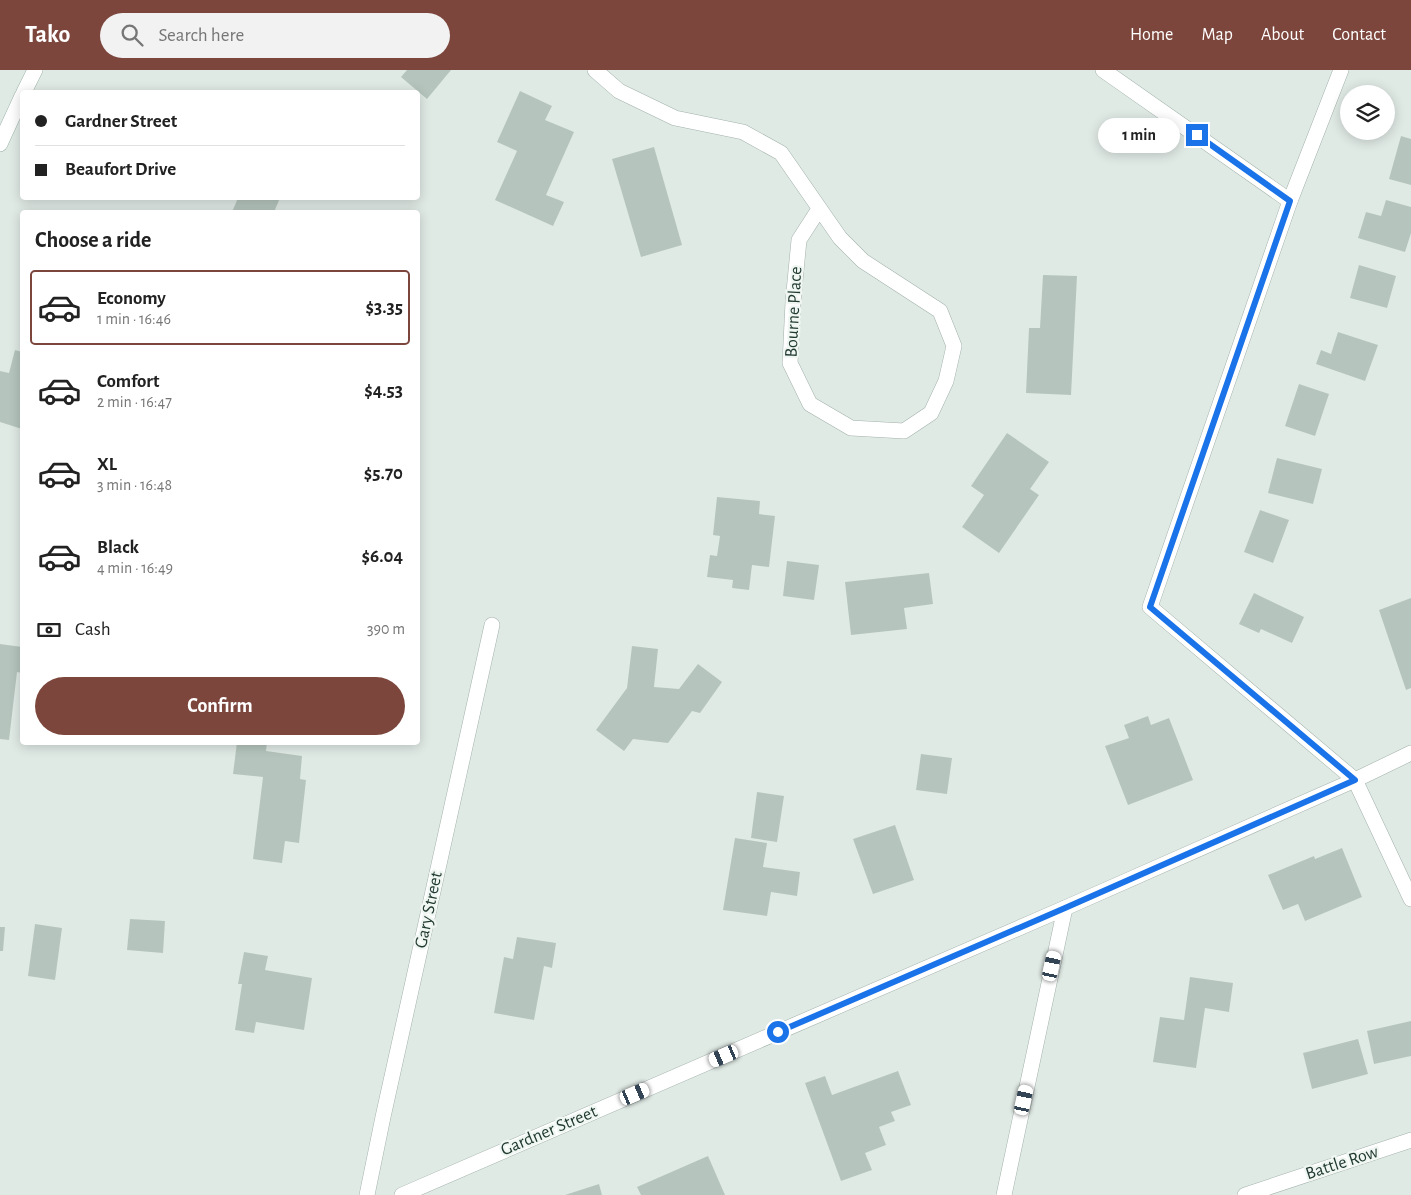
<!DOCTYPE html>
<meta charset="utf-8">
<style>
:root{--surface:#fff;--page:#f2f2f2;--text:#222;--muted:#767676;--line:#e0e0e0;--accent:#7c463d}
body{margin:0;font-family:"Alegreya Sans",sans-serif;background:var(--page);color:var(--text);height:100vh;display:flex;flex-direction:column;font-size:19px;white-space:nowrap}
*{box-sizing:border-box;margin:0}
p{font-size:16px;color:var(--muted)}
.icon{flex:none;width:28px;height:28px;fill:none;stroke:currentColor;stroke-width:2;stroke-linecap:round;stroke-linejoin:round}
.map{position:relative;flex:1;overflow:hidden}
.drawer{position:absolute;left:20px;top:140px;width:400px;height:535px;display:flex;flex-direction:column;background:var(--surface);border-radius:5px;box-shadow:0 2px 12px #0003}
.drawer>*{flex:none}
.banner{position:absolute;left:20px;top:20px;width:400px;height:110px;border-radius:5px;box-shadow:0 2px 12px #0003;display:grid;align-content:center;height:110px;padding:0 15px;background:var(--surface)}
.buttons{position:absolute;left:1340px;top:15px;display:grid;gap:10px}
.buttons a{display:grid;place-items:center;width:55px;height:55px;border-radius:50%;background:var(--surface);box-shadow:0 2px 12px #0003;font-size:25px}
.end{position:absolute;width:22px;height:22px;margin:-11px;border:6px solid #1a73e8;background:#fff;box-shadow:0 0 0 2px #fff}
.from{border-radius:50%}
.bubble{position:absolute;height:35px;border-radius:18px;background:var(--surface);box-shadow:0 2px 12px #0003;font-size:16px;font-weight:700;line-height:35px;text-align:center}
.car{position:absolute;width:15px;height:30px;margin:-15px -8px;border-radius:6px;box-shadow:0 0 4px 1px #0007;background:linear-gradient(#fff 24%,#345 0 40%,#fff 0 76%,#345 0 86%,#fff 0)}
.banner b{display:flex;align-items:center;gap:18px;height:48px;font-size:19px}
.banner b+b{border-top:1px solid var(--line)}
.banner i{width:12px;height:12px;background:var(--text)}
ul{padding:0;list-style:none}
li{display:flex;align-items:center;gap:15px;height:75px;margin:0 10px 8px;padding:0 5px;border:2px solid transparent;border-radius:5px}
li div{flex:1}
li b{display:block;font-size:19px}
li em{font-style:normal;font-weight:700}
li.active{border-color:var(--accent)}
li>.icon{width:45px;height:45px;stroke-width:1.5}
h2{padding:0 15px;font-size:22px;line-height:60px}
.pay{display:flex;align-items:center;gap:12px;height:55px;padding:0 15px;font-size:19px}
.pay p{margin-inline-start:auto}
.action{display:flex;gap:10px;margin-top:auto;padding:10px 15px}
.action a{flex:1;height:58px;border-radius:30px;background:var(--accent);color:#fff;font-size:20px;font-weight:700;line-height:58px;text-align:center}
header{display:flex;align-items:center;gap:30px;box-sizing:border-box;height:70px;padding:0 25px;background:var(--accent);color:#fff}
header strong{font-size:24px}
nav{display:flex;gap:28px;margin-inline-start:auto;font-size:18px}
.search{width:350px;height:45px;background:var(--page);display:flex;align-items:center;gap:12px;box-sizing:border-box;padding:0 18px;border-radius:28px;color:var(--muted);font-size:19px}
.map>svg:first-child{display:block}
</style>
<header>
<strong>Tako</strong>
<div class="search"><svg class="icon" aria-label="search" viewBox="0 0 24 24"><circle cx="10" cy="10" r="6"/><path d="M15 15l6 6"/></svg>Search here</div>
<nav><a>Home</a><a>Map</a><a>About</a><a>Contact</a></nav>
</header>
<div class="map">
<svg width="1411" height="1125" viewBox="0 0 1411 1125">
<rect width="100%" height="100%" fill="#e0eae5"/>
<g fill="#b5c5bd">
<path d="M407,0H451L427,29L401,7Z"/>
<path d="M520,21L552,36L545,50L574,62L546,125L564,132L553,156L495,130L517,81L497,72Z"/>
<path d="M1401,66L1411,69V115L1389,109Z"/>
<path d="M654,77L682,175L641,187L612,89Z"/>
<path d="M238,128H280L274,142H232Z"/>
<path d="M1386,130L1411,137V163L1405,182L1358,168L1366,142L1381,146Z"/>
<path d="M1359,195L1396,206L1387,238L1350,228Z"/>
<path d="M1043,205L1077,206L1071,325L1026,323L1029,258H1040Z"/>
<path d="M1338,262L1378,275L1365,311L1316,294L1321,280L1331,284Z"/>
<path d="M15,280L22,282V359L0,352V301L9,303Z"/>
<path d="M1299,314L1329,324L1315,366L1285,356Z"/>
<path d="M1007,363L1049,392L1030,419L1039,425L999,483L962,457L984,425L971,416Z"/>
<path d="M1277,388L1322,399L1313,434L1268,423Z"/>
<path d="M717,427L760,431L759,444L775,446L769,497L752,495L749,520L732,518L733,510L707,507L710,485L717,486L720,466L713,465Z"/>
<path d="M1260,440L1289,450L1273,493L1244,482Z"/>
<path d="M787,491L819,495L814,530L783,526Z"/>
<path d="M929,503L933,534L904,538L907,559L851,565L845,512Z"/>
<path d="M1254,523L1304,547L1292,573L1261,559L1259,563L1239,554Z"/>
<path d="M1411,528V618L1406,620L1379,540Z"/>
<path d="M0,574L22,577V603L17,602L9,670L0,669Z"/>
<path d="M632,576L658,579L654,617L679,619L698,594L722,612L700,643L692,641L668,673L633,669L624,681L596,660L627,618Z"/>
<path d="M1148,646L1151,655L1169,648L1193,710L1128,735L1105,676L1129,668L1124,655Z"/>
<path d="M237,672H267L266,681L302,686L300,709L306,710L299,773L285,771L282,793L253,789L263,707L233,704Z"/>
<path d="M921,684L952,688L947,724L916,720Z"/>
<path d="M757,722L784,726L777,772L751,768Z"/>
<path d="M895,755L914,810L873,824L853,769Z"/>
<path d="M735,768L767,773L763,797L800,802L797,826L771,822L767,846L723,840Z"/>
<path d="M1342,778L1362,827L1305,851L1298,834L1283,840L1268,805L1314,786L1315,789Z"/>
<path d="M130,849L165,851L163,883L127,880Z"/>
<path d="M35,854L62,858L55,910L28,906Z"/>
<path d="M0,857H5L3,881H0Z"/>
<path d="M517,867L556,873L552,898L544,896L534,950L494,943L504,887L513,889Z"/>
<path d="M244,882L268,886L265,900L312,908L304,960L256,952L254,963L235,960L242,914H238Z"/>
<path d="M1190,907L1233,913L1229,942L1205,938L1196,998L1153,992L1160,947L1184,950Z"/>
<path d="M1411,951V986L1374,994L1367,961Z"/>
<path d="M1358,969L1368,1004L1312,1019L1303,983Z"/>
<path d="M898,1001L911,1035L891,1042L895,1051L879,1057L886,1075L865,1083L872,1100L841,1111L805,1013L825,1006L832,1025Z"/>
<path d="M708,1086L725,1125H641L637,1117Z"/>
<path d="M599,1114L602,1125H565Z"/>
</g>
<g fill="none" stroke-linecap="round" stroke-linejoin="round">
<g stroke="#a3b2ab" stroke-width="16">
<g id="street">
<path d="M595,0L619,21L675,48L743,62L781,83L840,168L863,191L940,241L954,276L946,311L931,343L904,361L851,358L810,334L790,293L793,232L799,170L819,139"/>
<path d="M1103,0L1290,131"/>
<path d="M1341,0L1290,131L1150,537L1355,710L1411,829"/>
<path d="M367,1125L383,1047L492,555"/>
<path d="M402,1125L1065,838L1355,710L1411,683"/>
<path d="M1004,1125L1065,838"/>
<path d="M1245,1125L1411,1070"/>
</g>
</g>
<g stroke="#9fb5ab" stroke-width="16">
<g id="secondary">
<path d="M24,22L35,0"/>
<path d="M0,74L22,26"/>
</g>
</g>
<use href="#street" stroke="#fff" stroke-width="15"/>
<use href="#secondary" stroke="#fff" stroke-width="15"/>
</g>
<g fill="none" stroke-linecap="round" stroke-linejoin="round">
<path stroke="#1a73e8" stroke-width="6" d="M778,962L1065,838L1355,710L1150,537L1290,131L1197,65"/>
</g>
<g text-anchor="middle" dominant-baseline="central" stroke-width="4.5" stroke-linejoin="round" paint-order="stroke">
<g font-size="18" fill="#213a31" stroke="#f0f7f3">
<text transform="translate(794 242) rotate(-87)">Bourne Place</text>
<text transform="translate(429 840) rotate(-78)">Gary Street</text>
<text transform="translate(549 1061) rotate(-23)">Gardner Street</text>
<text transform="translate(1342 1093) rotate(-18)">Battle Row</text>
</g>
</g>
</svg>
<div class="buttons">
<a><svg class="icon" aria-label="layers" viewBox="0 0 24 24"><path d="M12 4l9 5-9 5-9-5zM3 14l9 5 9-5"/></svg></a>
</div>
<i class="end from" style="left:778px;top:962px"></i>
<i class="end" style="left:1197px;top:65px"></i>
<div class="bubble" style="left:1098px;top:48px;width:82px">1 min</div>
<i class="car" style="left:1052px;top:896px;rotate:12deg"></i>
<i class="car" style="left:724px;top:986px;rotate:247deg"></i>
<i class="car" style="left:635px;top:1024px;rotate:67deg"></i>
<i class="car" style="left:1024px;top:1030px;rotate:12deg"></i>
<div class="banner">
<b><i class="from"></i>Gardner Street</b>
<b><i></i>Beaufort Drive</b>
</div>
<section class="drawer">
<h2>Choose a ride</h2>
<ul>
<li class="active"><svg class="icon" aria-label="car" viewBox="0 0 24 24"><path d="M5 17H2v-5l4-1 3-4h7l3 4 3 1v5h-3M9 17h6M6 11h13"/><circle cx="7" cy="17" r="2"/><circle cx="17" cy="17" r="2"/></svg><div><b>Economy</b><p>1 min · 16:46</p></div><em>$3.35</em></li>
<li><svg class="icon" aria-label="car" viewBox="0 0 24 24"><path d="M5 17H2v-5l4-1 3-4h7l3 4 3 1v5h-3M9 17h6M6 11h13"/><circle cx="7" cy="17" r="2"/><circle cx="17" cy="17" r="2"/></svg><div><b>Comfort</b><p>2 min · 16:47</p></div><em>$4.53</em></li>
<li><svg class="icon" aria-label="car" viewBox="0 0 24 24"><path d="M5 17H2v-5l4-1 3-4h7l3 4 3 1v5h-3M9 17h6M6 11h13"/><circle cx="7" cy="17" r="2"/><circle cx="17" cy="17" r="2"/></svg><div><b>XL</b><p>3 min · 16:48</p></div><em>$5.70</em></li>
<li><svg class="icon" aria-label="car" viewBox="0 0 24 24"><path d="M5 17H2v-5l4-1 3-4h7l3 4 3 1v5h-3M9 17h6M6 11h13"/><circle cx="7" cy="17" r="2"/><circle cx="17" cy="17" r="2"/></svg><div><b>Black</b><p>4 min · 16:49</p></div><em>$6.04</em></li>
</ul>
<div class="pay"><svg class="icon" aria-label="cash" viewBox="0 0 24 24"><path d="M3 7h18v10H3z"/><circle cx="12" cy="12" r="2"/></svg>Cash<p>390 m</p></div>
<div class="action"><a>Confirm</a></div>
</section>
</div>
